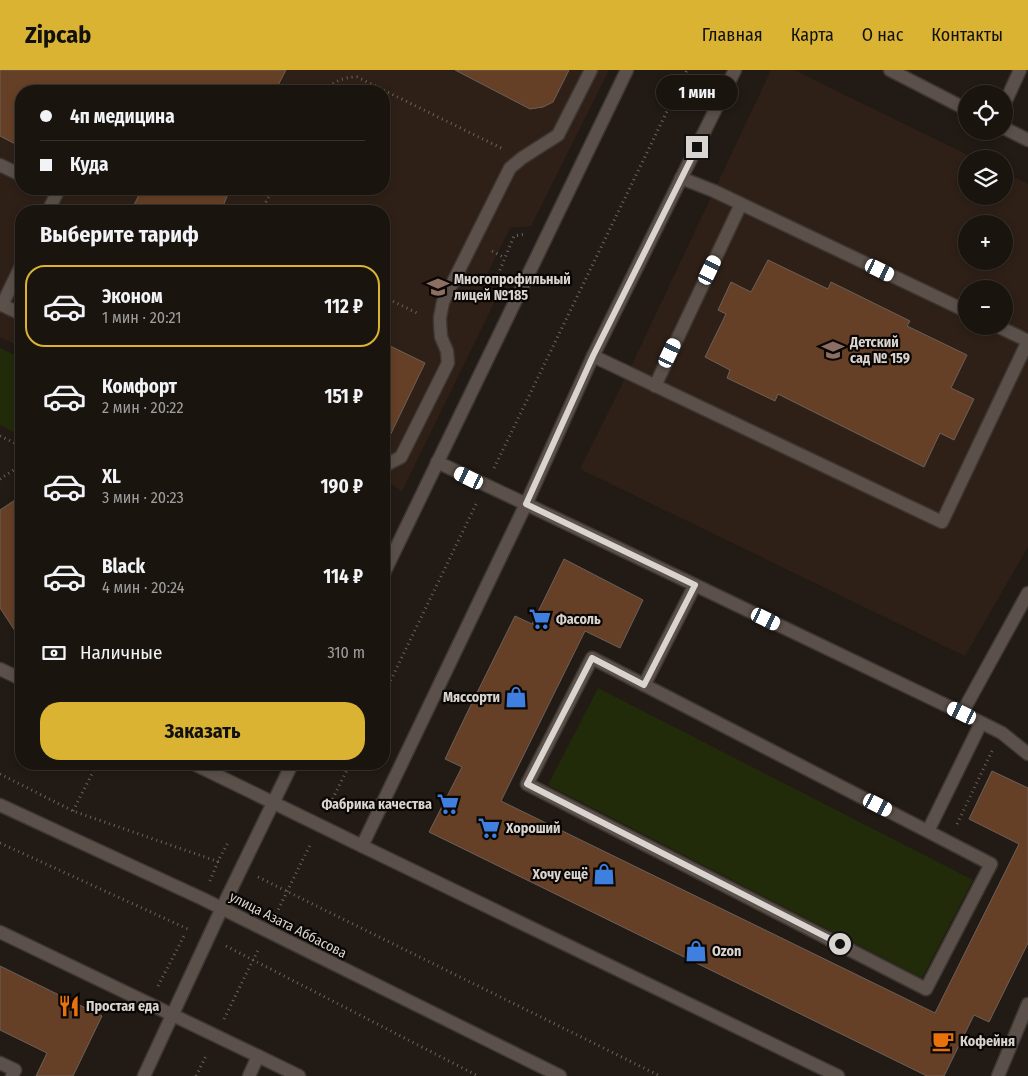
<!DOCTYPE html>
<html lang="ru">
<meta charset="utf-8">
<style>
:root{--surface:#1a140f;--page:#231d18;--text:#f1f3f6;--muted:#9f9e9e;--line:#38332f;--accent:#dab333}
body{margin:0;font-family:"Fira Sans Condensed",sans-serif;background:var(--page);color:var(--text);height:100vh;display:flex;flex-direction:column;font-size:19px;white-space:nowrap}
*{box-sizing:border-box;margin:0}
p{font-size:16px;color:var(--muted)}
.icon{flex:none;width:28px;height:28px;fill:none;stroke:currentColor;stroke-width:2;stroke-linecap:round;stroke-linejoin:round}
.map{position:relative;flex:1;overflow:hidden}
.details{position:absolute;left:15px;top:135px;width:375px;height:565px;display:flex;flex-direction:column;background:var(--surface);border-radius:20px;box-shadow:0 2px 8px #0003,0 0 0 1px var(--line)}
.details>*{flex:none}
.top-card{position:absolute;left:15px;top:15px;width:375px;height:110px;border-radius:20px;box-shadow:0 2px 8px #0003,0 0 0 1px var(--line);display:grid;align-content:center;height:110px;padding:0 25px;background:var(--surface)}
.tools{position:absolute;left:958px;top:15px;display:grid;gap:10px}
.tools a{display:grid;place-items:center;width:55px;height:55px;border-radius:50%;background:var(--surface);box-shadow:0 2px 8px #0003,0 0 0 1px var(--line);font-size:25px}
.end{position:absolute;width:22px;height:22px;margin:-11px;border:6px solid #dad4d0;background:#111;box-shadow:0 0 0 2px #111}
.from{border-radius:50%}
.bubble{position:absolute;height:35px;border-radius:18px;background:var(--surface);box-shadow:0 2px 8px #0003,0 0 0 1px var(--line);font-size:16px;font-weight:700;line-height:35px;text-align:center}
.car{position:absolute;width:15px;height:30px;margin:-15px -8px;border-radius:6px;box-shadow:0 0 4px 1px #0007;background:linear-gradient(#fff 24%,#345 0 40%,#fff 0 76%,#345 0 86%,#fff 0)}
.top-card b{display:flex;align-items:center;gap:18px;height:48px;font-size:19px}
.top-card b+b{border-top:1px solid var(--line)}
.top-card i{width:12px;height:12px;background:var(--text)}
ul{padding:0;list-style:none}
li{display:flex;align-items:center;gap:15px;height:82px;margin:0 10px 8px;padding:0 15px;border:2px solid transparent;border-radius:20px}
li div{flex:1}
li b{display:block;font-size:19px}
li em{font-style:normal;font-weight:700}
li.current{border-color:var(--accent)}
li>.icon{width:45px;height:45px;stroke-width:1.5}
h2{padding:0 25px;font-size:22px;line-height:60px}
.pay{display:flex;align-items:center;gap:12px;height:55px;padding:0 25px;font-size:19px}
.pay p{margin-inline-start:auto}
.primary-button{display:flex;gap:10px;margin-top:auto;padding:10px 25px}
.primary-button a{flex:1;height:58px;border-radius:20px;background:var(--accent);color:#111;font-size:20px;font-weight:700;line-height:58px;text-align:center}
header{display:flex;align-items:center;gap:30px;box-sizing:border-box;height:70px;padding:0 25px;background:var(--accent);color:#111}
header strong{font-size:24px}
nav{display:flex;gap:28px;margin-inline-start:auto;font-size:18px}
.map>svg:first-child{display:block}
</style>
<header>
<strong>Zipcab</strong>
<nav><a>Главная</a><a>Карта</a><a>О нас</a><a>Контакты</a></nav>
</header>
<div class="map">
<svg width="1028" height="1006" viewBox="0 0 1028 1006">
<rect width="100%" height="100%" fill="#221a14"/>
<g fill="#2e2017" fill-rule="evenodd">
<path d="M0,0H609L531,156L510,158L497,184L486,207L497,227L402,421L384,410V141H21V277L0,267ZM21,21H384V119H21Z"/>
<path d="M771,0H794L976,89H966V126H1004V102L1028,114V477L965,586L580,399L628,303ZM966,154H1004V191H966ZM966,219H1004V256H966Z"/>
</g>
<g fill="#212b0a">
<path d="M0,278L21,288V366L0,355Z"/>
<path d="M598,618L973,810L922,908L548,715Z"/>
</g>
<g fill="#654027" stroke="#6b605a">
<path d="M0,0H286L275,21H21V77L0,66Z"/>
<path d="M455,0H569L553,32L543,37L530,39Z"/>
<path d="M142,119H230L221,141H131Z"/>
<path d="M768,190L828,219L831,212L910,251L907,256L967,285L951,318L974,329L954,370L940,363L924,397L778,324L775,331L727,308L730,300L705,287L726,244L718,240L731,212L751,222Z"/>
<path d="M384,273L425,293L384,378Z"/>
<path d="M21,426V570L0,538V440Z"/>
<path d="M564,489L643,530L620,578L585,561L501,731L935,943L1019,774L969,749L992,701L1028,718V873L989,952L974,945L944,1006H927L429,762L462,697L445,689L467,643L515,546L532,554Z"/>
<path d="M0,896L102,946L73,1006H36L47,983L0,960Z"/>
</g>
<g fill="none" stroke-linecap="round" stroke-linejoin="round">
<g stroke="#3d3733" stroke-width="15">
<g id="minor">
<path d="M890,0L966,39"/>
<path d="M1004,35L1020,0"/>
<path d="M1004,58L1028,70"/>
<path d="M0,95L21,105"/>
<path d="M681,108L714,121L966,241"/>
<path d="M48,141L57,123L48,119"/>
<path d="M0,234L21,244"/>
<path d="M2,235L21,196"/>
<path d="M593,286L942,452L1028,271L997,256"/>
<path d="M655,316L741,134"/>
<path d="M437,392L526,434L593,286L735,0"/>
<path d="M384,396L401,387L448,293L447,281L441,267L440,253V247L443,232L510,98L522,88L558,65L591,0"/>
<path d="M384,503L627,0"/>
<path d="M592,588L991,794L926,919L527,714Z"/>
<path d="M0,599L21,609"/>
<path d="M644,615L695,515"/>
<path d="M962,643L1028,523"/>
<path d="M194,694L362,776"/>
<path d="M0,735L203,829L560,1006"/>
<path d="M928,761L981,653"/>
<path d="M0,862L258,986"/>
<path d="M0,993L15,1000L12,1006"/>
<path d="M144,1006L222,838L292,694"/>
<path d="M249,1006L258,986L299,1006"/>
<path d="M838,1006L362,776L526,434L962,643L1002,663L1028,684"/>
<path d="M998,1006L1028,934"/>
</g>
</g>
<g stroke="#6b635e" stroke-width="3" stroke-dasharray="1 4" stroke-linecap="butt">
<path d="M326,21C333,11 344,7 357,7L503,79"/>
<path d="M261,141L273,119"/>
<path d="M492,181L505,188"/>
<path d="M500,214L497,207L514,166L525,164"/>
<path d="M384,227L419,244"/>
<path d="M0,366L21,376"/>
<path d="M494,398L687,0"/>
<path d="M0,409L21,395"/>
<path d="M384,624L477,432"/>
<path d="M0,704L73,741L222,793"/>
<path d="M328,738L350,694"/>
<path d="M73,741L97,694"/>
<path d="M957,754L992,681"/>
<path d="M0,773L190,860"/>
<path d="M258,807L660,1006"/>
<path d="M210,811L218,791L229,771"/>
<path d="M276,844L311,773"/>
<path d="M226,876L478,1006"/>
<path d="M158,916L185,864"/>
<path d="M224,949L259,878"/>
<path d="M196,1006L207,984"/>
</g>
<use href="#minor" stroke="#5b514a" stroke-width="12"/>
</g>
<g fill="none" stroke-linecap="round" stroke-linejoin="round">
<path stroke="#dad4d0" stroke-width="6" d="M697,77L593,286L526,434L695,515L644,615L592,588L527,714L840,874"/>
</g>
<defs>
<g id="school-bare" transform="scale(1.725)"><path d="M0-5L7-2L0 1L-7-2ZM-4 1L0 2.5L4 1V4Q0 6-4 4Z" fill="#8d6e63" stroke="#090604" stroke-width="2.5" paint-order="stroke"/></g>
<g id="supermarket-bare" transform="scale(1.725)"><path d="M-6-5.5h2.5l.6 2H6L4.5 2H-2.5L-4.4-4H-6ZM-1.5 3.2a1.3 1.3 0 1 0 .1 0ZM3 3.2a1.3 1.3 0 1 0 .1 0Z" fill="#3f7fe0" stroke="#090604" stroke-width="2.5" paint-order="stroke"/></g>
<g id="shop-bare" transform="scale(1.725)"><path d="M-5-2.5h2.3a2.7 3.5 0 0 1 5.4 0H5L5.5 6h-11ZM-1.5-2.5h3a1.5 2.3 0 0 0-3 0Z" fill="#3f7fe0" stroke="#090604" stroke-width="2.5" paint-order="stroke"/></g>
<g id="restaurant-bare" transform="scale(1.725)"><path d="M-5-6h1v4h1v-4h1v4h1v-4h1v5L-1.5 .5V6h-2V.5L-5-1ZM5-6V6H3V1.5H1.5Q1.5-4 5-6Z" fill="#e8710a" stroke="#090604" stroke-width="2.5" paint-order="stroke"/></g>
<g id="cafe-bare" transform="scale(1.725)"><path d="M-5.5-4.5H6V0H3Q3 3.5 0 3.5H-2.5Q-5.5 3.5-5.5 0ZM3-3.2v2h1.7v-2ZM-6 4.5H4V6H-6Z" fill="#e8710a" stroke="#090604" stroke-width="2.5" paint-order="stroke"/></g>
</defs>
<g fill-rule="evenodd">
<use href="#school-bare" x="438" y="217"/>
<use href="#school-bare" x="833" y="280"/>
<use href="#supermarket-bare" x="540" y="549"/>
<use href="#shop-bare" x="516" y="627"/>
<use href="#supermarket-bare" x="448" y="734"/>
<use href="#supermarket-bare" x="489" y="758"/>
<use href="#shop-bare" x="604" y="804"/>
<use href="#shop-bare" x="696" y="881"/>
<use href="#restaurant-bare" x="69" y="936"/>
<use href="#cafe-bare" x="943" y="971"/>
</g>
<g text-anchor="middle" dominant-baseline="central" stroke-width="4.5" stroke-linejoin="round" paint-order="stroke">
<g font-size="14" font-weight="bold" fill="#dad4d0" stroke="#090604" text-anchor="start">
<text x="454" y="209">Многопрофильный<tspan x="454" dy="16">лицей №185</tspan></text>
<text x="850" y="272">Детский<tspan x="850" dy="16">сад № 159</tspan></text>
<text x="556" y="549">Фасоль</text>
<text x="500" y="627" text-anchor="end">Мяссорти</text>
<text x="432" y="734" text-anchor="end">Фабрика качества</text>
<text x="506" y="758">Хороший</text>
<text x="588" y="804" text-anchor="end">Хочу ещё</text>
<text x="712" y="881">Ozon</text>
<text x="86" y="936">Простая еда</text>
<text x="960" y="971">Кофейня</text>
</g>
<g font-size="14" fill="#dad4d0" stroke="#090604">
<text transform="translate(288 855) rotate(27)">улица Азата Аббасова</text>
</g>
</g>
</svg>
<div class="tools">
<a><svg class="icon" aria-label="locate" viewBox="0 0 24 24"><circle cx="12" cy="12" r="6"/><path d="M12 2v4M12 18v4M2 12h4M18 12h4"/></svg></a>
<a><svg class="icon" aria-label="layers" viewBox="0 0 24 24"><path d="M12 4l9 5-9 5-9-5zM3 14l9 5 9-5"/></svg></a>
<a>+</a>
<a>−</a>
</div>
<i class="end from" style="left:840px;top:874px"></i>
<i class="end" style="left:697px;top:77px"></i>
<div class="bubble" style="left:656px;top:5px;width:82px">1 мин</div>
<i class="car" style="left:710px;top:200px;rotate:26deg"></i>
<i class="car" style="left:880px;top:200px;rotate:116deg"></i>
<i class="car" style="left:670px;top:283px;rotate:25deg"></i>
<i class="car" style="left:469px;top:408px;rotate:296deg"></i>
<i class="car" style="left:766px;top:549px;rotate:116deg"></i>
<i class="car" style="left:962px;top:643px;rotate:296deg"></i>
<i class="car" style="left:878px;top:735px;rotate:117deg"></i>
<div class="top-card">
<b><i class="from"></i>4п медицина</b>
<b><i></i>Куда</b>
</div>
<section class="details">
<h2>Выберите тариф</h2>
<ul>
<li class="current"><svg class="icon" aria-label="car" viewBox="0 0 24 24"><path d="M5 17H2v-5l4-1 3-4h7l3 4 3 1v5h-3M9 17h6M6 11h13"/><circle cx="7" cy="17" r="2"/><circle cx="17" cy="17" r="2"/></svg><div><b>Эконом</b><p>1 мин · 20:21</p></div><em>112 ₽</em></li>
<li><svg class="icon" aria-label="car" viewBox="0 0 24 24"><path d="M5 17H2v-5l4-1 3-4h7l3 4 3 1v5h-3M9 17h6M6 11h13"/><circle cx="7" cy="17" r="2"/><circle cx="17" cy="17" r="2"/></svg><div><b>Комфорт</b><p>2 мин · 20:22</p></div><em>151 ₽</em></li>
<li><svg class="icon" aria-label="car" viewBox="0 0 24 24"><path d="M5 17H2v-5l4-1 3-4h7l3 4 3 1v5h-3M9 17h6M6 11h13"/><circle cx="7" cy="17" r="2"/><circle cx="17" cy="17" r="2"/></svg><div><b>XL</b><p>3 мин · 20:23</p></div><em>190 ₽</em></li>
<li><svg class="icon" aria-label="car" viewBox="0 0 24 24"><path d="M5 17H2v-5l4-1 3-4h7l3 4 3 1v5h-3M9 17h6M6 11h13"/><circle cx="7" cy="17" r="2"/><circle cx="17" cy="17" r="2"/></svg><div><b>Black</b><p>4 мин · 20:24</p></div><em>114 ₽</em></li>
</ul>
<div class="pay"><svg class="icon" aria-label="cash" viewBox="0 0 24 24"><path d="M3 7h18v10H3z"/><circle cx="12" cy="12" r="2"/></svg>Наличные<p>310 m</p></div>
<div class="primary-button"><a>Заказать</a></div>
</section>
</div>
